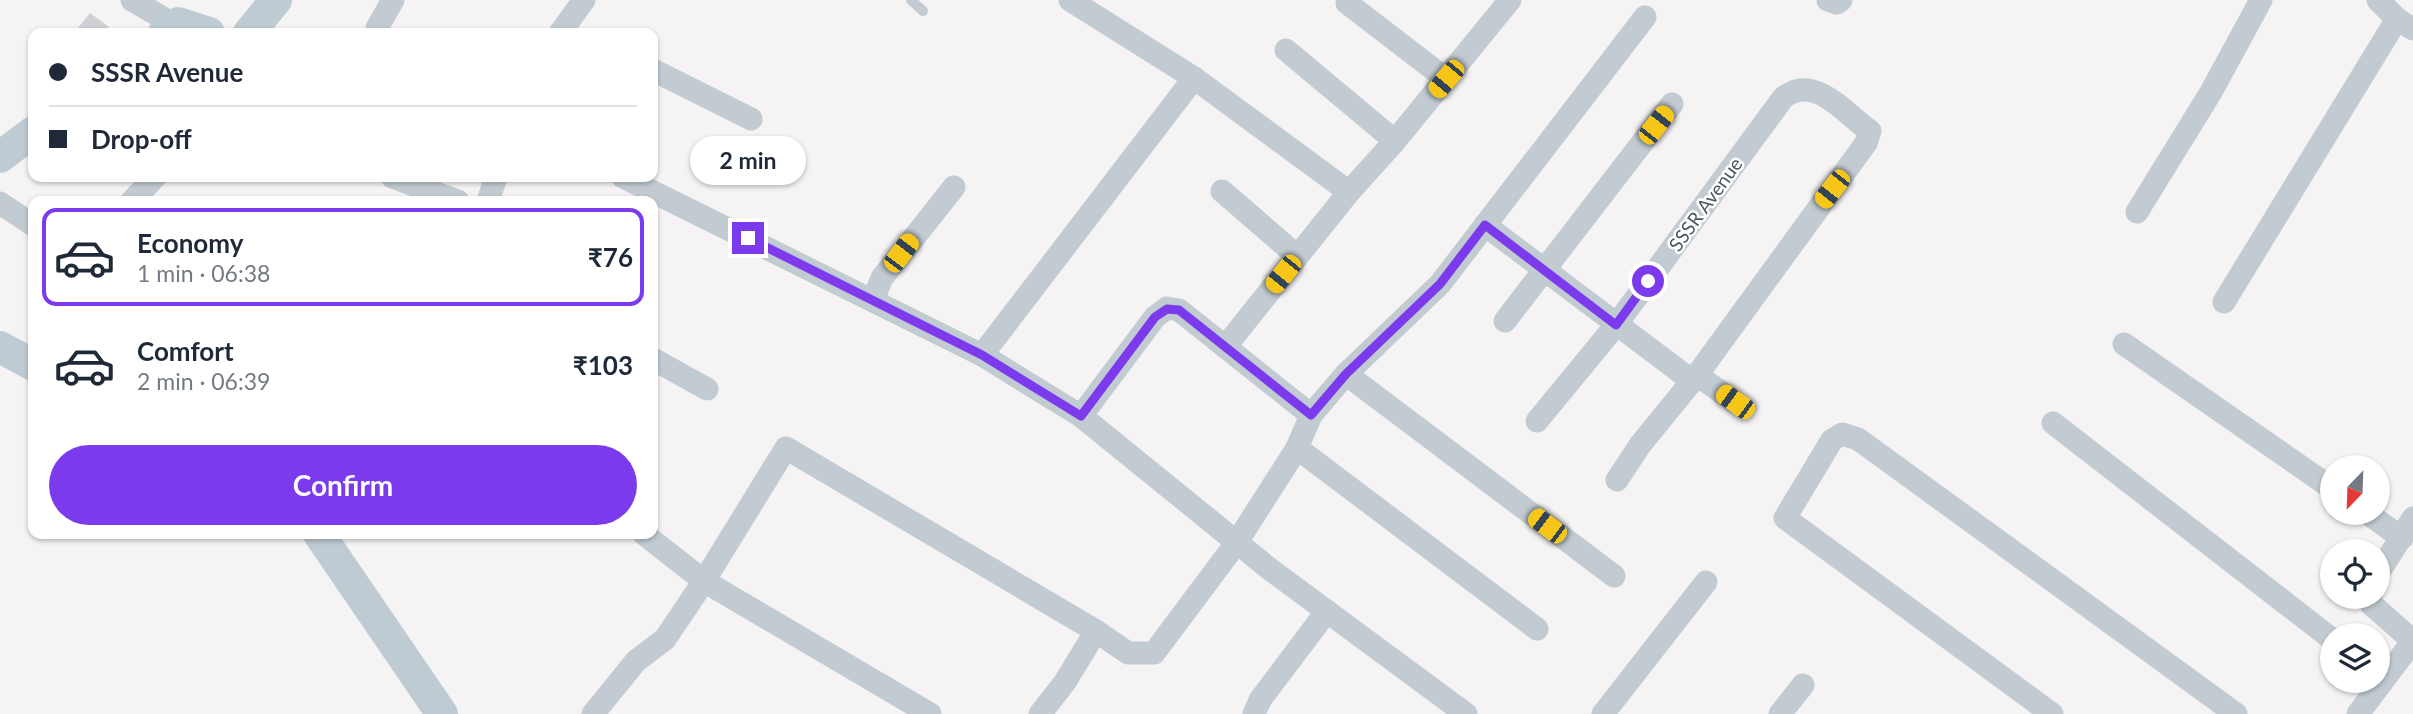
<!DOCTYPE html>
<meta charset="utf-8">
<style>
:root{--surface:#fff;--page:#f6f6f7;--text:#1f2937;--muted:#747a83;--line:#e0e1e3;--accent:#7c3aed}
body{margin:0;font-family:Lato,sans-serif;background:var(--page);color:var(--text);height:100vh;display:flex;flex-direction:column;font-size:26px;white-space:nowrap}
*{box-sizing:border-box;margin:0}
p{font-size:23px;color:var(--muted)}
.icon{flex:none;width:38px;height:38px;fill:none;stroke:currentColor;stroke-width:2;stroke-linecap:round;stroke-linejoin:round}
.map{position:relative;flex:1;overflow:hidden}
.panel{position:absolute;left:28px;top:196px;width:630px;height:343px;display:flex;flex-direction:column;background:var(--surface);border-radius:14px;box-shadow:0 2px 5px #0004}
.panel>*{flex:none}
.top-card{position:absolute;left:28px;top:28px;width:630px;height:154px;border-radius:14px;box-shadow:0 2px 5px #0004;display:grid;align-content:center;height:154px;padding:0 21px;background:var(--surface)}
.needle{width:46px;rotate:203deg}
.controls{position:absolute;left:2320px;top:455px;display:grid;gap:14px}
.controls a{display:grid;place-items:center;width:70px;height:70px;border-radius:50%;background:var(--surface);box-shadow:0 2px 5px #0004;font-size:35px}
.end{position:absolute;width:32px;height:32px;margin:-16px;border:9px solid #7c3aed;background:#fff;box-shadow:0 0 0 4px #fff}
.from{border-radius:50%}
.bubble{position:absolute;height:49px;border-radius:24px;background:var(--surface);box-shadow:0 2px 5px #0004;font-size:23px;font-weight:700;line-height:49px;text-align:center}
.car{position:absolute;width:21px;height:42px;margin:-21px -10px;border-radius:9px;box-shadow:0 0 5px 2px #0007;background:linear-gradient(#f5c518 24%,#345 0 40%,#f5c518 0 76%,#345 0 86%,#f5c518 0)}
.top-card b{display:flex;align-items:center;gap:24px;height:66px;font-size:26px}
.top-card b+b{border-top:2px solid var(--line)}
.top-card i{width:18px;height:18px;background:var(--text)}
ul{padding:12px 0 0;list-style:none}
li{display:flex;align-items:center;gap:21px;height:98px;margin:0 14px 10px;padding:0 7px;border:4px solid transparent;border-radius:14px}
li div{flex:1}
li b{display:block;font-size:26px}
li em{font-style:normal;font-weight:700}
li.current{border-color:var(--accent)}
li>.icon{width:63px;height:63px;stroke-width:1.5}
.primary-button{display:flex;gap:14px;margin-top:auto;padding:14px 21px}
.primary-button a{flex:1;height:80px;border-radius:42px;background:var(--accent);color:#fff;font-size:28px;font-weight:700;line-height:80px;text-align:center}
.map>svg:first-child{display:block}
</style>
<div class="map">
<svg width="2413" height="714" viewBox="0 0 2413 714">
<rect width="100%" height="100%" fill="#f5f3f3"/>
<path fill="#cdd0d4" d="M90,13L109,27L104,33H74Z"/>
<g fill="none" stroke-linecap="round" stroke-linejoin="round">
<path stroke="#c1cbd1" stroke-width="10" d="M911,0L923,11"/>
<g stroke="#c1cbd1" stroke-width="23">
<path d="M132,0L175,25"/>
<path d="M1070,0L1194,78"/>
<path d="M1828,0L1837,3L1841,0"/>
<path d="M2378,0L2397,19"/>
<path d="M1347,3L1446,79"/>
<path d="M378,33L377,28L393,0"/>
<path d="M560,33L584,0"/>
<path d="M1286,50L1395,141"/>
<path d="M653,70L751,119"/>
<path d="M392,177L458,201"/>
<path d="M623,177L982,355L1194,78L1349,192L1395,141L1510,0"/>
<path d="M1222,191L1297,256"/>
<path d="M132,201L155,177"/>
<path d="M488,201L496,177"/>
<path d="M0,203L33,225"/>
<path d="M2137,212L2211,92L2261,0"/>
<path d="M1485,225L1691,380L1697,375L1735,402"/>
<path d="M873,300L882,278L954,187"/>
<path d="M2224,302L2397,19L2413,29"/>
<path d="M1505,321L1672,104"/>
<path d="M2124,344L2333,489"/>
<path d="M1225,347L1349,192"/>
<path d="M982,355L1081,416L1155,317L1167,308L1179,310L1311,415L1346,374L1614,576"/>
<path d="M653,359L707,389"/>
<path d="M1346,374L1440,284L1645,17"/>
<path d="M1311,415L1297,448L1537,629"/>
<path d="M1081,416L1271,570L1466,714"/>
<path d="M1537,421L1616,325L1783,98C1814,72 1845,114 1870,131L1866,143L1697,375L1640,445L1617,480"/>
<path d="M2053,423L2333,640"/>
<path d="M2367,513L2402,538"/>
<path d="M644,534L704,581L786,448L1096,631L1065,682L1040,714"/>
<path d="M2378,574L2413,518"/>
<path d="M1096,631L1128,653H1154L1237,542L1297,448"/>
<path d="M593,714L636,661L665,639L704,581L930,714"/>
<path d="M1254,714L1260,700L1327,611"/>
<path d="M1603,714L1706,582"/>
<path d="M1780,714L1803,685"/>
<path d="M2052,714L1785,518L1832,440L1842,434L1858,439L2236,714"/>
<path d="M2358,714L2413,641L2371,604V597"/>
</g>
<g stroke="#bfcbd3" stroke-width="32">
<path d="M164,33L178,23L209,33"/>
<path d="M249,33L276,0"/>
<path d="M0,157L33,132"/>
<path d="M0,347L33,365"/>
<path d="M319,534L442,714"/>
</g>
</g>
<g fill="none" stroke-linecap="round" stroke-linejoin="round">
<path stroke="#7c3aed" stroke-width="9" d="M748,238L982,355L1081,416L1155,317L1167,309L1179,310L1311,415L1346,374L1440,284L1485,225L1616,325L1648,281"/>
</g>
<g text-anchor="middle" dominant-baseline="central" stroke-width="5" stroke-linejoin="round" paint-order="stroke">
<g font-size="19" fill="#4a5860" stroke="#fff">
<text transform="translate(1705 204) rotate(-54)">SSSR Avenue</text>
</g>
</g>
</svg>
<div class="controls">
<a><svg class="needle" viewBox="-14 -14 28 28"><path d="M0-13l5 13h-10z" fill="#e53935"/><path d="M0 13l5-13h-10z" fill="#747a83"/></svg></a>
<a><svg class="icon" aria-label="locate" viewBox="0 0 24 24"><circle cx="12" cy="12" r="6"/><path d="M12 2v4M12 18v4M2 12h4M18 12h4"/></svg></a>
<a><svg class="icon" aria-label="layers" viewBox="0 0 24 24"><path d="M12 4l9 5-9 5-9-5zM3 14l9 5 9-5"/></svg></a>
</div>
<i class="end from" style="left:1648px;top:281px"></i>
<i class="end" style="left:748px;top:238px"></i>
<div class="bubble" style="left:690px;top:136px;width:116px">2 min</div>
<i class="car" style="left:1446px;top:79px;rotate:220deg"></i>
<i class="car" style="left:1656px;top:125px;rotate:38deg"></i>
<i class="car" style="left:1832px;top:189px;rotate:218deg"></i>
<i class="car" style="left:901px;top:253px;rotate:37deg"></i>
<i class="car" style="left:1283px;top:274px;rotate:219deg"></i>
<i class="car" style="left:1735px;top:402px;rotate:306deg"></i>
<i class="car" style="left:1547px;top:526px;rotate:307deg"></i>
<div class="top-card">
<b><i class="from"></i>SSSR Avenue</b>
<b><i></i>Drop-off</b>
</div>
<section class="panel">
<ul>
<li class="current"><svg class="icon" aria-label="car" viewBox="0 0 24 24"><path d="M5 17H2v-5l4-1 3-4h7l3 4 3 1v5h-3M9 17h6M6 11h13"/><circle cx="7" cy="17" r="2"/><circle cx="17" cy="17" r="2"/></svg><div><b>Economy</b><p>1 min · 06:38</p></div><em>₹76</em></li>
<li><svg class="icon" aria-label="car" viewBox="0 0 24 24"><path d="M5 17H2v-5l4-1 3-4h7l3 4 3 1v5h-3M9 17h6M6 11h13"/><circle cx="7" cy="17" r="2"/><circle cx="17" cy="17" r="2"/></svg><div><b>Comfort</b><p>2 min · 06:39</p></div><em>₹103</em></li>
</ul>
<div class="primary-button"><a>Confirm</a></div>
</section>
</div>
